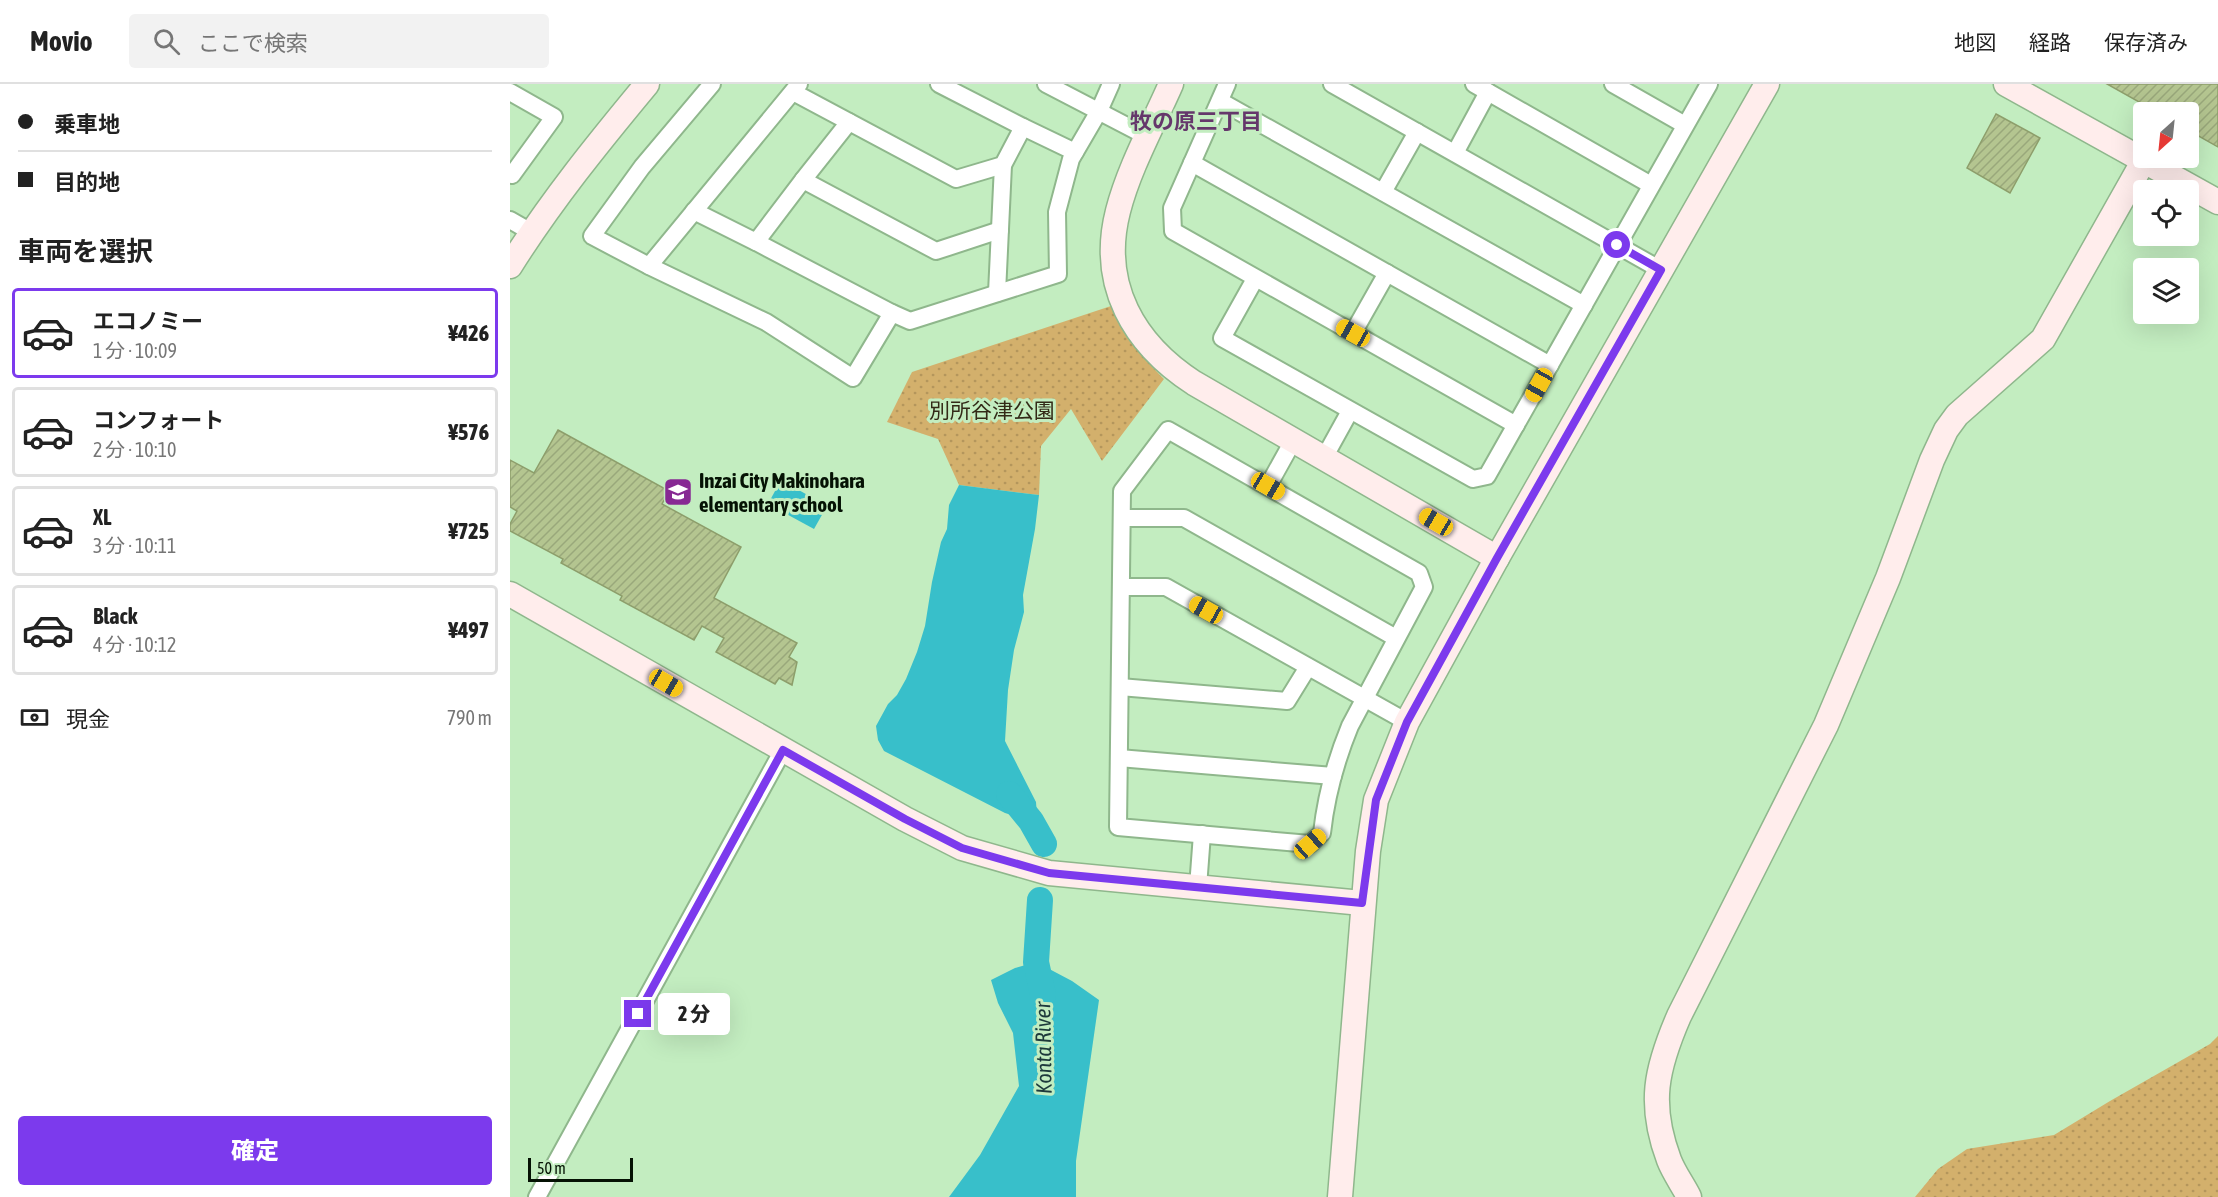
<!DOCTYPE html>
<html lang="ja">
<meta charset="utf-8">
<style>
:root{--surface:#fff;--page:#f2f2f2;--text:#222;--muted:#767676;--line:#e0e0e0;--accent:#7c3aed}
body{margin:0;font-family:"Asap Condensed","Noto Sans JP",sans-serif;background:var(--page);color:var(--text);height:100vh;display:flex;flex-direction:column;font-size:22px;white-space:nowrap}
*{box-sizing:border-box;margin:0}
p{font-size:20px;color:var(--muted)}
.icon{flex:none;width:33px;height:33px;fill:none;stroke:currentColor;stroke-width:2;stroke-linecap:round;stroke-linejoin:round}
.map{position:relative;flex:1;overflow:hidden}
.side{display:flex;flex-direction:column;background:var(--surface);width:510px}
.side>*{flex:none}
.guide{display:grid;align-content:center;height:132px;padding:0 18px;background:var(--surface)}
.needle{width:39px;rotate:207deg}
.buttons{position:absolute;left:1623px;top:18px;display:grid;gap:12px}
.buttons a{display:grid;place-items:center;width:66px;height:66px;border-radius:6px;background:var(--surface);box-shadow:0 6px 24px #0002;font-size:30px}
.scale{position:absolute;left:18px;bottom:15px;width:105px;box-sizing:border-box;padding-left:6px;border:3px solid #051204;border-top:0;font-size:16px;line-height:21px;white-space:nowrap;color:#051204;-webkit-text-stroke:4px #c3edc0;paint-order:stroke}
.end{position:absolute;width:27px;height:27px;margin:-14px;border:8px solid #7c3aed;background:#fff;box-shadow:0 0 0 3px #fff}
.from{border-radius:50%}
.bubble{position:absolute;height:42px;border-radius:6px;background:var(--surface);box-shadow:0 6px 24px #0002;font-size:20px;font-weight:800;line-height:42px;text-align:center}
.car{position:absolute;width:18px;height:36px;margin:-18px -9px;border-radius:8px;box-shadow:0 0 4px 2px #0007;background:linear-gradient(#f5c518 24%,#345 0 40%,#f5c518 0 76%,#345 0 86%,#f5c518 0)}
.guide b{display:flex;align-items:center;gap:21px;height:57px;font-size:22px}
.guide b+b{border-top:2px solid var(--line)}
.guide i{width:15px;height:15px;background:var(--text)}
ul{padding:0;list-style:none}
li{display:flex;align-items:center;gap:18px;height:90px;margin:0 12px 9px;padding:0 6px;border:3px solid var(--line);border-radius:6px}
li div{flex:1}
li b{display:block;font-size:22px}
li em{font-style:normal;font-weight:800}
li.active{border-color:var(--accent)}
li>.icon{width:54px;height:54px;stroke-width:1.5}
h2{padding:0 18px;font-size:27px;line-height:72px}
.pay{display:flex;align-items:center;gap:15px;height:66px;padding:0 18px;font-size:22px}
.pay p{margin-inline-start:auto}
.button{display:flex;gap:12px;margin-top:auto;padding:12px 18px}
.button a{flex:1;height:69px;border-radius:6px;background:var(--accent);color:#fff;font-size:24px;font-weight:800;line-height:69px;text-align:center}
header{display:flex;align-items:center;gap:36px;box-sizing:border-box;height:84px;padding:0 30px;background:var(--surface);border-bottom:2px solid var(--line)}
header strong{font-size:28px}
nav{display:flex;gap:33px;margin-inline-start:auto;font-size:21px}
.search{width:420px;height:54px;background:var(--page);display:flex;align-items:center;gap:15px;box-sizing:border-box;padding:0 21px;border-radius:6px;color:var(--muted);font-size:22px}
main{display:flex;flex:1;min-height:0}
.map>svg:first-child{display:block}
</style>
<header>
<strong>Movio</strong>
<div class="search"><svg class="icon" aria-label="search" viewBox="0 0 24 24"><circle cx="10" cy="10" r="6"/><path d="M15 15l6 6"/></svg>ここで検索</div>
<nav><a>地図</a><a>経路</a><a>保存済み</a></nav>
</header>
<main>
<section class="side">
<div class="guide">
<b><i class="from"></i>乗車地</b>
<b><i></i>目的地</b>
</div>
<h2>車両を選択</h2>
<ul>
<li class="active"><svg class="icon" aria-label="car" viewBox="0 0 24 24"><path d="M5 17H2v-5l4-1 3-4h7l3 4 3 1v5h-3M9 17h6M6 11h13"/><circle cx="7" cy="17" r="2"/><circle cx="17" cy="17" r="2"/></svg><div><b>エコノミー</b><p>1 分 · 10:09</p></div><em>¥426</em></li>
<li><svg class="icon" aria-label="car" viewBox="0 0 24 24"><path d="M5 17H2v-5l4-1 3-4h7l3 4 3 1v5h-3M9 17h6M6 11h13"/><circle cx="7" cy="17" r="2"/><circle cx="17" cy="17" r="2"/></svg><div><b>コンフォート</b><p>2 分 · 10:10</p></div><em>¥576</em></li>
<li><svg class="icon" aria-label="car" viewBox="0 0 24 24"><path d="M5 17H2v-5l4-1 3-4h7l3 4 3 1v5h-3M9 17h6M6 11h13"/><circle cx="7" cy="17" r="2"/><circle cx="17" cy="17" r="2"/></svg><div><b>XL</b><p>3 分 · 10:11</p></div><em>¥725</em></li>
<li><svg class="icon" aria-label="car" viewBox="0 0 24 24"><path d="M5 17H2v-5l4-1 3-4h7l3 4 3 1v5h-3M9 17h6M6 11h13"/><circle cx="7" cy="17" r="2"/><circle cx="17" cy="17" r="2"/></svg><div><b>Black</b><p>4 分 · 10:12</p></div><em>¥497</em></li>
</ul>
<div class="pay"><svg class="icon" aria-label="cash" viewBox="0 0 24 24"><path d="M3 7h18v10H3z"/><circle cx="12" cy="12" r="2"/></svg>現金<p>790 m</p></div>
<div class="button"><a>確定</a></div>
</section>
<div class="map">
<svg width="1708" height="1113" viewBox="0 0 1708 1113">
<defs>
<pattern id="green-dots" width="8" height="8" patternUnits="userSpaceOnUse" patternTransform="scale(1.5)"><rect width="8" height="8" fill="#d3b06c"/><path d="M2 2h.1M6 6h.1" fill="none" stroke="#b4965c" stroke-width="1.8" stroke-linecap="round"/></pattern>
<pattern id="building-hatch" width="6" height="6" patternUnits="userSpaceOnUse" patternTransform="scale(1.5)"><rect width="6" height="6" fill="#b4c590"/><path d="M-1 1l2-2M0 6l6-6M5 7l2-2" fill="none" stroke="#99a87b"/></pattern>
</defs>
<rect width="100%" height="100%" fill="#c3edc0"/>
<g fill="url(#green-dots)">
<path d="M604,221C612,252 633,273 654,295L592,377L561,325L531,362L529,411L449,401L428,355L377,338L402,288Z"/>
<path d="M1708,952V1113H1405L1428,1085L1457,1065L1544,1051L1600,1017L1700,960Z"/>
</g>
<g fill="#38bfca">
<path d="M271,396L317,422L304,445L258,420Z"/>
<path d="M449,401L529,411L525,445L513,511L514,528L504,566L498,606L495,657L526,718L527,732L521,737L495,729L374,667L368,656L366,642L378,620L387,611L396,595L407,568L415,542L422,498L431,458L437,445L439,421Z"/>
<path d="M526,878L562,897L589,916L566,1077V1113H439L470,1071L509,1002L503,949L488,919L481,896L505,884Z"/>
</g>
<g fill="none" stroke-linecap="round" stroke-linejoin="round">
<g stroke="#38bfca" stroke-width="26">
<path d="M499,710L521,737L534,760"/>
<path d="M530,816L526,878L533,911"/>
</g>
</g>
<g fill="url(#building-hatch)" stroke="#8d9e6b" stroke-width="1.5">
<path d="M1597,0H1708V63L1678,46V28H1647Z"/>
<path d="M1486,30L1530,54L1500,109L1457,84Z"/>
<path d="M48,346L159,407L152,420L231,463L204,514L287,559L279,573L287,578L282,601L269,594L265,600L206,568L214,554L192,542L184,556L110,516L112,512L51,479L53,475L0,447V440L7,427L0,423V376L24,389Z"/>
</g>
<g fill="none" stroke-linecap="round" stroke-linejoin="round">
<g stroke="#8fb78c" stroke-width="20">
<g id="street">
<path d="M202,0L132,83L82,152L139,182L289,0"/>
<path d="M536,0L638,53"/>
<path d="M717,0L662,124L663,147L1006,341"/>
<path d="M822,0L1151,186"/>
<path d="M964,0L1141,101"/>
<path d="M1103,0L1175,41"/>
<path d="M0,8L44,33L2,91L0,90"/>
<path d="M283,8L446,95L493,81L513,43L429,0"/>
<path d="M710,17L1074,221"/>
<path d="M513,43L565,68"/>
<path d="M945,69L978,8"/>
<path d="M682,79L1040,281"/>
<path d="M293,96L339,38"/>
<path d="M873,108L907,48"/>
<path d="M184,127L246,158L293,96L426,167L490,146"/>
<path d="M0,136L21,148"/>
<path d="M246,158L382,229"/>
<path d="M139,182L256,238L343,294L382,229L400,237L548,190L547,128L561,75L589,27L601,0"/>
<path d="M745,195L712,254L963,395L977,392L1199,0"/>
<path d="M487,209L493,81"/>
<path d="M843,249L877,189"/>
<path d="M658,346L909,489L914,503L840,642C826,676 816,713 812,749L800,760L608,743L612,407Z"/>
<path d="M814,374L840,327"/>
<path d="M758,402L783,357"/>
<path d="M613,434H674L886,554"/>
<path d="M612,503H656L897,638"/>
<path d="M610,603L777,617L798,583"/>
<path d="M609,674L823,692"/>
<path d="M688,803L692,750"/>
<path d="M27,1113L273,666"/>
</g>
</g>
<g stroke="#8fb78c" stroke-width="27">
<g id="secondary">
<path d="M661,0C643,41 619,84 608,127C589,201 624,260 684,299L987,474"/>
<path d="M1496,0L1708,118"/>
<path d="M0,182C41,117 88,59 137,0"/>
<path d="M0,510L395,735L452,764L539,789L852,819"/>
<path d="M830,1113L858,767L866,716L897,638L987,474L1257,0"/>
<path d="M1179,1113C1173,1101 1164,1089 1159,1076C1138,1020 1146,985 1169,932L1316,641L1378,494L1422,376L1436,346L1447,331L1533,255L1633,78"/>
</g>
</g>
<use href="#street" stroke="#fff" stroke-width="16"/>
<use href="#secondary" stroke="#ffedec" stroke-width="24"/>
</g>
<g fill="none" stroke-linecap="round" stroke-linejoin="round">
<path stroke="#7c3aed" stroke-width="8" d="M128,930L273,666L395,735L452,764L539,789L852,819L866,716L897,638L987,474L1151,186L1107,161"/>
</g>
<defs>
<g id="school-square" transform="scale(1.5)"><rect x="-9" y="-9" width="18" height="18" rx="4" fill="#872993" stroke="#c3edc0"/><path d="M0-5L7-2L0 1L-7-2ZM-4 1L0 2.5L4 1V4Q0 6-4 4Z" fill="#fff"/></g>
</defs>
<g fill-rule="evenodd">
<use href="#school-square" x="168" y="408"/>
</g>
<g text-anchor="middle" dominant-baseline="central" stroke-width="6" stroke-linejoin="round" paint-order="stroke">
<g font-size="21" fill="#332a17" stroke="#c3edc0">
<text x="482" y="326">別所谷津公園</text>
</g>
<g font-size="21" font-weight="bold" fill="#051204" stroke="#c3edc0" text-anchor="start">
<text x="189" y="396">Inzai City Makinohara<tspan x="189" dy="24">elementary school</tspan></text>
</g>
<g font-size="22" font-weight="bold" fill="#65376b" stroke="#c3edc0">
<text x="686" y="37">牧の原三丁目</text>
</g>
<g font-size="22" font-style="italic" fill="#1d393b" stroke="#c3edc0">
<text transform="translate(533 964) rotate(-91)">Konta River</text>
</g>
</g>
</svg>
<div class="buttons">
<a><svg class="needle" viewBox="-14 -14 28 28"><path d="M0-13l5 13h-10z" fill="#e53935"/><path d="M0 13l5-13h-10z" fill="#767676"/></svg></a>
<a><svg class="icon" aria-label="locate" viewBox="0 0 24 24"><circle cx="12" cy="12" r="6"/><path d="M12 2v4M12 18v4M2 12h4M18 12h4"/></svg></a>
<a><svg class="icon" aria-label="layers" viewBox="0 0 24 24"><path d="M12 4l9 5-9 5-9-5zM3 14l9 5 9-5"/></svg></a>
</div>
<div class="scale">50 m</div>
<i class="end from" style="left:1107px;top:161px"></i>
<i class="end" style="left:128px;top:930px"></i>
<div class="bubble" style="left:148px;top:909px;width:72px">2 分</div>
<i class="car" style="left:843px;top:249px;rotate:299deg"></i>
<i class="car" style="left:1029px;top:301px;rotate:209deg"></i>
<i class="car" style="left:758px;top:402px;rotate:120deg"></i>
<i class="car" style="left:926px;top:438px;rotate:300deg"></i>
<i class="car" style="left:696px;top:526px;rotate:299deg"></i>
<i class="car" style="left:156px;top:599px;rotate:120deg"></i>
<i class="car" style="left:800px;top:760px;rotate:49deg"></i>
</div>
</main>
